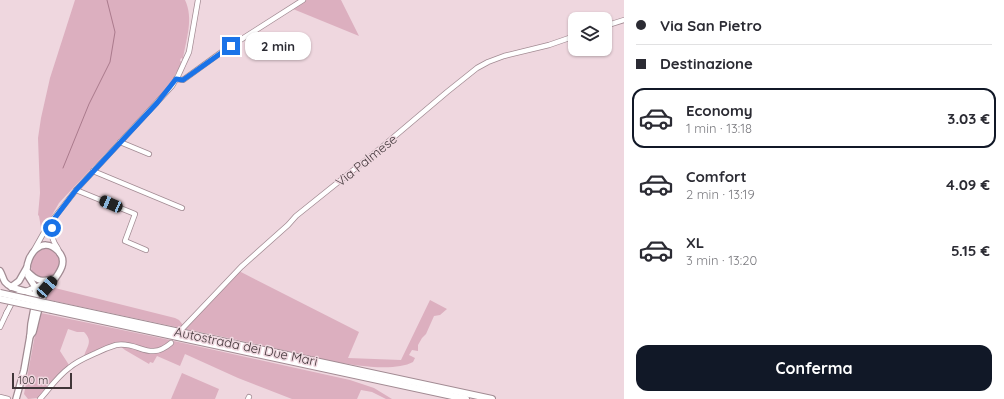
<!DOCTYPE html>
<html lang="it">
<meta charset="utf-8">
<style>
:root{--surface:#fff;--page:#f2f2f3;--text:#2b2b33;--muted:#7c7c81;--line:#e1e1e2;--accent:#111827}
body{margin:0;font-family:Quicksand,sans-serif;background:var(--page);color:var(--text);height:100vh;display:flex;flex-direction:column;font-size:15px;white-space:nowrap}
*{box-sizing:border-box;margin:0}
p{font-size:13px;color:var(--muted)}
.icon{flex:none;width:22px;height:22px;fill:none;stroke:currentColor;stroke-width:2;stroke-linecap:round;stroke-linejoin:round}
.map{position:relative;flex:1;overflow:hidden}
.drawer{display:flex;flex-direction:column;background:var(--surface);width:380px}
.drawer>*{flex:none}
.banner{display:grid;align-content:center;height:88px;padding:0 12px;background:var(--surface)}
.tools{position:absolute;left:568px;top:12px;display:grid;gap:8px}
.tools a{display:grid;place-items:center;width:44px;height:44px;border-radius:8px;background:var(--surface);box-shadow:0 1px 3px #0004;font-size:20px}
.scale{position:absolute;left:12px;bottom:10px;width:60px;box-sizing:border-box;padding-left:4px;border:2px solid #403639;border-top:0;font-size:11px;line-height:14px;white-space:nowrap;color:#403639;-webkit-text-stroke:3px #efd7df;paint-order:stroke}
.end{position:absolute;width:18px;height:18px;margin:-9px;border:5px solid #1a73e8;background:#fff;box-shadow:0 0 0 2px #fff}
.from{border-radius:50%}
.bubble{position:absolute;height:28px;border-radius:12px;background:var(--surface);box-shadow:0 1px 3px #0004;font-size:13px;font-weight:800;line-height:28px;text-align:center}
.car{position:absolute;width:12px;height:24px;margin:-12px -6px;border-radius:5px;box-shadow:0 0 3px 1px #0007;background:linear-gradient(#222 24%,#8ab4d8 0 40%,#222 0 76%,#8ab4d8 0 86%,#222 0)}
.banner b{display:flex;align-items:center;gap:14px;height:38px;font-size:15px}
.banner b+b{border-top:1px solid var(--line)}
.banner i{width:10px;height:10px;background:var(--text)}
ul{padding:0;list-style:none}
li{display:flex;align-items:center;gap:12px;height:60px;margin:0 8px 6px;padding:0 4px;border:2px solid transparent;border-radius:12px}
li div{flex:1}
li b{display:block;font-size:15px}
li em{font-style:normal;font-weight:800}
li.current{border-color:var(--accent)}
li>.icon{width:36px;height:36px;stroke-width:1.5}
.cta{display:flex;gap:8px;margin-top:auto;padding:8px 12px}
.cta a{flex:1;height:46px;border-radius:12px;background:var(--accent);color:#fff;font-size:16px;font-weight:800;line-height:46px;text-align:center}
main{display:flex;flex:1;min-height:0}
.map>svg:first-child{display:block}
</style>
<main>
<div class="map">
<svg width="624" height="399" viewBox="0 0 624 399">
<rect width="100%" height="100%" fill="#efd7df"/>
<g fill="#dcafbf">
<path d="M75,0H185C194,19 186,39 183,59L181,58L180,61L182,62L173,79L162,93L59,203L44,229L41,228L39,216L38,215L40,193L38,138L41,118L50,78Z"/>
<path d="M306,0H341L359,36L293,9Z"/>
<path d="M51,247C54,250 58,253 59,257C64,270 53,277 42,280L32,273C30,266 32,251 40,248C43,247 48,247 51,247Z"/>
<path d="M239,271L359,332L348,358L401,360L430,300L447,309L440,315L434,316L426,334L422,338L418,345V351L412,350L409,355L415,358L413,362C385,377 309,356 278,349C247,342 216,335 185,329Z"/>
<path d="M51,287L175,318L179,320L183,325L181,328L45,299Z"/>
<path d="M41,313L170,340L162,348L152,350L124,343L84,357C86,347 94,342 84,332H77L68,329L60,351L69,365L38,398L28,399L24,394L37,324Z"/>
<path d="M174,341L350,380L374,388L392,399H386L372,392L361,390L357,399H292L238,378L185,354L180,366L157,356L153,363L150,362L149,364L125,350L120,346H125L155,353C164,352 169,348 174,341Z"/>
<path d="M182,373L219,389L215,399H171Z"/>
</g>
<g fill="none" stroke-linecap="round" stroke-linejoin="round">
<path stroke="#aa7a8c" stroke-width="1" d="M63,168L89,104L110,62L115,32L107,0"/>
<g stroke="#a28b93" stroke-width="6">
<g id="minor">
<path d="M605,26L624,20"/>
<path d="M176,79L183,80L223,51L303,0"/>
<path d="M120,142L149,154"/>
<path d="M93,171L182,208"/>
<path d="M76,190L135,214L125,241L146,250"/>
<path d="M53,220C51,228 51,237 55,244C57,247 59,249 59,253"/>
<path d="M34,250L47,227L76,190L172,86L178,76L189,52L198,0"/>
<path d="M6,314L16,295L47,282"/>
<path d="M0,327L7,312"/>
<path d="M183,328L241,267L288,225L296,216L382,147L447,92L477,68L488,62L504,56L549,45L575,36"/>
<path d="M0,397L8,399"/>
<path d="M40,399C49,389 58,376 69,368C77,361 87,357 96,353C102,350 109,347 116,345C139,341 149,362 171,343"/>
<path d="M248,399L249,397"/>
</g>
</g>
<g stroke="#a28b93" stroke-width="8">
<g id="major">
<path d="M0,271C2,274 3,279 5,282C13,292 29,288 36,298"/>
<path d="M11,287L19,281L27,267"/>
<path d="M30,336L33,332C36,321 38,308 43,297C48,283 73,266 58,251C42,235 26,255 27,271C36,281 43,283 55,278"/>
<path d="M16,399L24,370L30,336L31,324L36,298L35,287L28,276"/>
</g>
</g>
<g stroke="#a28b93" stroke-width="8">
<g id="highway">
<path d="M54,305L492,399"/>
<path d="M52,310L466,399"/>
</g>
</g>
<use href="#minor" stroke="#fff" stroke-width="4.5"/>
<use href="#major" stroke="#fff" stroke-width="5.5"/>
<use href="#highway" stroke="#fff" stroke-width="6"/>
<g stroke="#a28b93" stroke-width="8" stroke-linecap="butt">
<g id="highway-bridge">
<path d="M0,293L54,305"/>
<path d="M0,299L52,310"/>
</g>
</g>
<use href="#highway-bridge" stroke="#fff" stroke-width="6"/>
</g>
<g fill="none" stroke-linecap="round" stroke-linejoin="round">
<path stroke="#1a73e8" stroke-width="5" d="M52,228L54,219L76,190L157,103L176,79L183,80L231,46"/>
</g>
<g text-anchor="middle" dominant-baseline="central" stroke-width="3" stroke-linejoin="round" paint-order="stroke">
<g font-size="13" fill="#403639" stroke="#efd7df">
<text transform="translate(366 160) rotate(-39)">Via Palmese</text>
<text transform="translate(246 346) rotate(12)">Autostrada dei Due Mari</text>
</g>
</g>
</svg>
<div class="tools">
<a><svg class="icon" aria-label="layers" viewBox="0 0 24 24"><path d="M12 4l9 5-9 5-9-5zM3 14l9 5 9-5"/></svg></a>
</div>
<div class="scale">100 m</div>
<i class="end from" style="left:52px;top:228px"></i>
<i class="end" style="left:231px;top:46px"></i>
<div class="bubble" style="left:245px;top:32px;width:66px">2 min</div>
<i class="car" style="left:111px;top:204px;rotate:293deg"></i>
<i class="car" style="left:47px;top:287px;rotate:41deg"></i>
</div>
<section class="drawer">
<div class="banner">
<b><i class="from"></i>Via San Pietro</b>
<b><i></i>Destinazione</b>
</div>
<ul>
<li class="current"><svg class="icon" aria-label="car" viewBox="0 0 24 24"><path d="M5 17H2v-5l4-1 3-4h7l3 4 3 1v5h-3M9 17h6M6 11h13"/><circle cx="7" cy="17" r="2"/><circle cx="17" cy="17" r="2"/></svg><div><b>Economy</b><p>1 min · 13:18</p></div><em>3.03 €</em></li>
<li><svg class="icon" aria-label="car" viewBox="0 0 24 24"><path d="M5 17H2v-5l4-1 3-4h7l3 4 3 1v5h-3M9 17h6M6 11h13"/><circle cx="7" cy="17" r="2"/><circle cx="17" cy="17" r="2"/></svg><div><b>Comfort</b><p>2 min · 13:19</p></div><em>4.09 €</em></li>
<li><svg class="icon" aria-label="car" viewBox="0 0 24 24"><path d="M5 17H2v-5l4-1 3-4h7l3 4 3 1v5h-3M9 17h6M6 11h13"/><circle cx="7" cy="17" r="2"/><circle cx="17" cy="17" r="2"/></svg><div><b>XL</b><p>3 min · 13:20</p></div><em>5.15 €</em></li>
</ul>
<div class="cta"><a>Conferma</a></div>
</section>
</main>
